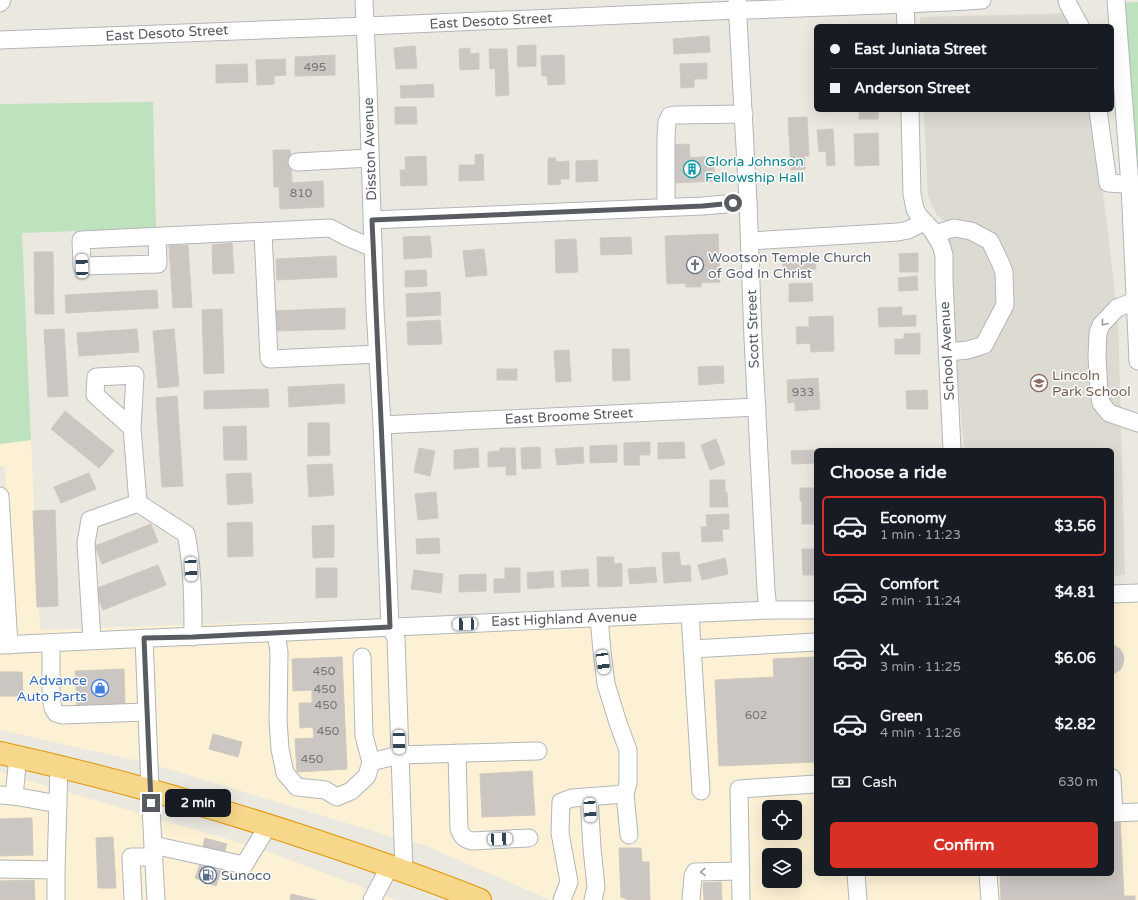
<!DOCTYPE html>
<meta charset="utf-8">
<style>
:root{--surface:#171b24;--page:#242831;--text:#f1f3f6;--muted:#9ea1a6;--line:#363941;--accent:#d93025}
body{margin:0;font-family:"Varela Round",sans-serif;background:var(--page);color:var(--text);height:100vh;display:flex;flex-direction:column;font-size:15px;white-space:nowrap}
*{box-sizing:border-box;margin:0}
p{font-size:13px;color:var(--muted)}
.icon{flex:none;width:22px;height:22px;fill:none;stroke:currentColor;stroke-width:2;stroke-linecap:round;stroke-linejoin:round}
.map{position:relative;flex:1;overflow:hidden}
.sheet{position:absolute;left:814px;top:448px;width:300px;height:428px;display:flex;flex-direction:column;background:var(--surface);border-radius:6px;box-shadow:0 4px 16px #0002}
.sheet>*{flex:none}
.top-card{position:absolute;left:814px;top:24px;width:300px;height:88px;border-radius:6px;box-shadow:0 4px 16px #0002;display:grid;align-content:center;height:88px;padding:0 16px;background:var(--surface)}
.tools{position:absolute;left:762px;top:800px;display:grid;gap:8px}
.tools a{display:grid;place-items:center;width:40px;height:40px;border-radius:6px;background:var(--surface);box-shadow:0 4px 16px #0002;font-size:20px}
.end{position:absolute;width:18px;height:18px;margin:-9px;border:5px solid #585c60;background:#fff;box-shadow:0 0 0 2px #fff}
.from{border-radius:50%}
.bubble{position:absolute;height:28px;border-radius:6px;background:var(--surface);box-shadow:0 4px 16px #0002;font-size:13px;font-weight:800;line-height:28px;text-align:center}
.car{position:absolute;width:12px;height:24px;margin:-12px -6px;border-radius:5px;box-shadow:0 0 3px 1px #0007;background:linear-gradient(#fff 24%,#345 0 40%,#fff 0 76%,#345 0 86%,#fff 0)}
.top-card b{display:flex;align-items:center;gap:14px;height:38px;font-size:15px}
.top-card b+b{border-top:1px solid var(--line)}
.top-card i{width:10px;height:10px;background:var(--text)}
ul{padding:0;list-style:none}
li{display:flex;align-items:center;gap:12px;height:60px;margin:0 8px 6px;padding:0 8px;border:2px solid transparent;border-radius:6px}
li div{flex:1}
li b{display:block;font-size:15px}
li em{font-style:normal;font-weight:800}
li.active{border-color:var(--accent)}
li>.icon{width:36px;height:36px;stroke-width:1.5}
h2{padding:0 16px;font-size:18px;line-height:48px}
.pay{display:flex;align-items:center;gap:10px;height:44px;padding:0 16px;font-size:15px}
.pay p{margin-inline-start:auto}
.action{display:flex;gap:8px;margin-top:auto;padding:8px 16px}
.action a{flex:1;height:46px;border-radius:6px;background:var(--accent);color:#fff;font-size:16px;font-weight:800;line-height:46px;text-align:center}
.map>svg:first-child{display:block}
</style>
<div class="map">
<svg width="1138" height="900" viewBox="0 0 1138 900">
<rect width="100%" height="100%" fill="#ebe8e0"/>
<g fill="#fcf1d4" fill-rule="evenodd">
<path d="M31,440L40,630L383,618V620L15,638L5,467L0,466V444Z"/>
<path d="M1138,600V900H550L424,845L409,841L403,643L405,641L402,637V633L769,617H816V874H1112V602ZM769,807H795V833H769ZM769,855H795V881H769Z"/>
<path d="M386,634L390,640L396,838L155,765L151,645Z"/>
<path d="M138,645L143,762L0,730V653Z"/>
<path d="M0,772L145,815L150,900H0Z"/>
<path d="M158,819L255,847L397,900H162Z"/>
</g>
<g fill="#dddad1">
<path d="M1072,13L1078,26H920V17Z"/>
<path d="M924,110H1093L1118,316L1125,575L1112,576V450H964L947,243V224L936,214L928,196Z"/>
</g>
<g fill="#bee2bd">
<path d="M1138,2V177H1135L1122,3Z"/>
<path d="M153,102L156,228L22,233L31,440L0,444V104Z"/>
</g>
<g fill="#cbc6c1" stroke="#cfc9be">
<path d="M709,36L710,52L674,54L673,39Z"/>
<path d="M536,45V66L518,67L517,46Z"/>
<path d="M415,46L417,68L396,69L394,48Z"/>
<path d="M470,48V54L479,53V69L460,70L459,49Z"/>
<path d="M489,49H507L509,95L496,96L495,68L490,69Z"/>
<path d="M335,55V75L295,76V57Z"/>
<path d="M564,55L565,84L548,85L547,76H542L541,56Z"/>
<path d="M285,59L286,75L274,76V84L257,85L256,60Z"/>
<path d="M707,63V79H694V87L681,88L680,64Z"/>
<path d="M247,64L248,82L216,83V65Z"/>
<path d="M433,84L434,97L401,98L400,86Z"/>
<path d="M395,107H416L417,124H395Z"/>
<rect x="859" y="110" width="19" height="9"/>
<path d="M807,117L809,156H804L805,169L791,170L788,118Z"/>
<path d="M833,129L835,165L827,166L826,151L819,152L817,130Z"/>
<path d="M878,133L879,165L855,166L854,134Z"/>
<path d="M689,144L690,158L713,156L715,181L672,183L670,145Z"/>
<path d="M273,150H290L292,183L323,181L324,207L280,209L279,187H274Z"/>
<path d="M483,154L484,180L459,181V165H475V155Z"/>
<path d="M426,156L427,185L401,186L400,170H406L405,157Z"/>
<path d="M548,158H556V162L569,161V179H560L561,184L548,185Z"/>
<path d="M597,160L598,181L576,182V161Z"/>
<path d="M718,234L720,282L701,283V287H686L685,283L667,284L665,236Z"/>
<path d="M430,236L432,257L404,259L403,237Z"/>
<path d="M631,237L632,254L601,255L600,238Z"/>
<path d="M576,239L578,272L556,273L555,240Z"/>
<path d="M232,243L234,273L213,274L212,245Z"/>
<path d="M188,245L192,307L173,308L169,246Z"/>
<path d="M484,249L487,275L466,277L463,251Z"/>
<path d="M34,252H53L54,314H35Z"/>
<path d="M918,253V272H900L899,254Z"/>
<path d="M336,256L337,277L277,280L276,259Z"/>
<path d="M815,257L816,269L784,272L782,259Z"/>
<path d="M426,270L427,286L405,287V271Z"/>
<path d="M917,276L918,290L899,291L898,278Z"/>
<path d="M812,283L813,301L789,302V284Z"/>
<path d="M157,290L158,308L66,313L65,295Z"/>
<path d="M440,292L441,315L407,317L406,294Z"/>
<path d="M902,307V316L916,315V326L879,327L878,308Z"/>
<path d="M345,308V329L275,331L274,311Z"/>
<path d="M222,309L224,373L204,374L202,310Z"/>
<path d="M833,316L834,351L811,352L810,343L797,344L796,327H809V317Z"/>
<path d="M440,320L442,344L408,345L407,322Z"/>
<path d="M64,329L68,396L48,397L44,330Z"/>
<path d="M137,329L139,352L79,356L77,333Z"/>
<path d="M174,329L179,386L158,388L153,331Z"/>
<path d="M920,333V354H895V339H904V334Z"/>
<path d="M612,349H629L630,380L613,381Z"/>
<path d="M569,350L571,381L556,382L554,351Z"/>
<path d="M723,366L724,383L699,385L698,367Z"/>
<rect x="497" y="369" width="20" height="11"/>
<path d="M818,378L820,409L795,411V402L788,403L787,380Z"/>
<path d="M344,384L345,403L289,407L288,387Z"/>
<path d="M268,389L269,407L204,409V391Z"/>
<path d="M927,390L928,409H907L906,391Z"/>
<path d="M177,396L183,486L162,487L156,398Z"/>
<path d="M65,411L114,451L99,468L51,429Z"/>
<path d="M308,423H329L330,455L308,456Z"/>
<path d="M246,426L247,460H224L223,427Z"/>
<path d="M716,439L725,464L710,470L701,445Z"/>
<path d="M650,442V455H639L640,465H624V443Z"/>
<path d="M684,442L685,458L658,459V443Z"/>
<path d="M617,445V462L590,463V446Z"/>
<path d="M540,447L541,468L522,469L521,448Z"/>
<path d="M583,447L584,463L557,465L555,449Z"/>
<path d="M419,448L435,451L430,476L414,472Z"/>
<path d="M478,448L479,467L454,469V450Z"/>
<path d="M500,448H515L516,475H506V466L488,467V452L500,451Z"/>
<path d="M815,450V463L792,464L791,451Z"/>
<path d="M332,464L334,495L309,497L307,465Z"/>
<path d="M89,473L96,489L61,503L54,487Z"/>
<path d="M251,473L253,503L228,505L226,474Z"/>
<path d="M710,480H725V492H727L728,507H710Z"/>
<path d="M800,488H816V524H802V501H800Z"/>
<path d="M436,492L438,518L418,520L415,494Z"/>
<path d="M55,510L58,606L37,607L33,511Z"/>
<path d="M729,514V529H722L723,541L702,542L701,527H707L706,515Z"/>
<path d="M252,522L253,556L228,557L227,523Z"/>
<path d="M151,524L158,542L102,564L95,546Z"/>
<path d="M334,525V557L313,558L312,526Z"/>
<path d="M439,538L440,553L417,554L416,539Z"/>
<path d="M802,549H816V575H803Z"/>
<path d="M679,552L681,566L690,565L691,581L664,583L662,553Z"/>
<path d="M597,557H614V564L622,563V586L598,587Z"/>
<path d="M725,558L728,574L702,580L698,565Z"/>
<path d="M158,565L166,585L103,610L95,589Z"/>
<path d="M655,567L657,582L630,584L628,569Z"/>
<path d="M316,568H337V597L316,598Z"/>
<path d="M505,568H520V592L494,593V579H505Z"/>
<path d="M588,569L589,586L562,587L561,571Z"/>
<path d="M414,570L443,574L441,593L411,589Z"/>
<path d="M553,571L554,587L528,589L527,573Z"/>
<path d="M486,574V591L459,592V575Z"/>
<path d="M1112,644L1120,649L1123,654L1124,659L1123,664L1121,669L1117,672L1112,675Z"/>
<path d="M342,657L347,769L297,772L295,739L314,738L313,727L300,728L299,703H312V690L293,691L292,659Z"/>
<path d="M816,657V762L719,766L715,680L774,677L773,659Z"/>
<path d="M124,669L125,705L77,707L75,671Z"/>
<path d="M0,672H22L23,696H0Z"/>
<path d="M213,734L242,742L238,757L209,749Z"/>
<path d="M532,771L535,815L482,817L480,774Z"/>
<path d="M1112,817H1120L1124,896H1135V900H1001L1000,874H1112Z"/>
<path d="M32,818L33,855L0,856V819Z"/>
<path d="M113,837L116,888H98L96,838Z"/>
<path d="M205,838L227,844L223,856L202,850Z"/>
<path d="M619,848H641L642,862H649L650,900H629L621,897Z"/>
<path d="M200,864L221,871L216,886L195,878Z"/>
<path d="M34,880L35,900H0V881Z"/>
<path d="M721,882L722,900H704L703,883Z"/>
<path d="M291,894L316,900H290Z"/>
</g>
<g fill="none" stroke-linecap="round" stroke-linejoin="round">
<g stroke="#b2b6ba" stroke-width="19">
<g id="minor">
<path d="M364,0L368,88L375,309L382,425L390,627L396,638L404,871"/>
<path d="M737,0L748,202L753,338L766,590L768,610"/>
<path d="M1067,0L1068,4L1080,26"/>
<path d="M1116,0L1130,185L1138,361"/>
<path d="M0,3L2,0"/>
<path d="M905,4L906,26"/>
<path d="M0,40L366,26L738,10H748C826,7 904,5 982,0"/>
<path d="M910,110L912,194L915,209L919,216L932,230L941,245L944,255V282L952,450"/>
<path d="M1098,110L1108,183L1138,185"/>
<path d="M297,162L370,158"/>
<path d="M666,207V138L667,122L670,116L676,115L744,114"/>
<path d="M372,220L703,206L748,202"/>
<path d="M263,232L269,358L270,359L378,354"/>
<path d="M935,234L954,228L971,231L990,241L1000,262L1004,272L1005,305L984,345L968,350L948,352"/>
<path d="M157,237L158,264L82,266L81,240L330,228L347,237L373,248"/>
<path d="M750,241L898,232L908,230L924,222"/>
<path d="M1135,301L1117,308L1101,325L1098,333L1097,357L1099,391L1101,403L1109,413L1138,423"/>
<path d="M382,425L757,407"/>
<path d="M132,428L95,395L96,377L135,375L132,428L138,503"/>
<path d="M0,496L9,645"/>
<path d="M1112,594L1138,593"/>
<path d="M690,614L701,791"/>
<path d="M276,633L279,652L278,720L280,749L285,773L297,787L325,790L337,797L351,791L367,776L371,762L399,755L538,751"/>
<path d="M144,638L150,790L156,900"/>
<path d="M92,640L86,543L90,520L138,503L186,534C193,568 193,602 193,637"/>
<path d="M51,643V698L53,708L56,713L62,715L147,712"/>
<path d="M0,645L768,610H816"/>
<path d="M692,649L816,642"/>
<path d="M362,657L364,736L371,762"/>
<path d="M457,753L459,828C461,836 464,839 472,841L529,838"/>
<path d="M1112,778L1114,813"/>
<path d="M625,794L629,835"/>
<path d="M0,795L14,796L18,757"/>
<path d="M14,796L58,804"/>
<path d="M589,797L592,848L596,887L593,900"/>
<path d="M1112,813L1138,812"/>
<path d="M153,845L244,865L268,826"/>
<path d="M0,869L56,870L59,766"/>
<path d="M856,874L858,900"/>
<path d="M988,874L990,900"/>
<path d="M56,900V870"/>
<path d="M133,900L131,857H154"/>
<path d="M372,900L390,866"/>
<path d="M562,900L569,882L560,833L561,802L572,798L625,794L628,783V750L618,723L606,684L602,651L599,618"/>
<path d="M691,900L693,876L695,872L741,871"/>
<path d="M741,900L739,789L816,784"/>
</g>
</g>
<g stroke="#e0950b" stroke-width="24">
<path id="highway" d="M0,753C101,775 200,803 298,835C359,855 420,876 480,900"/>
</g>
<use href="#minor" stroke="#fff" stroke-width="17"/>
<use href="#highway" stroke="#f7d78a" stroke-width="22"/>
</g>
<defs><path id="oneway-chevron" d="M-2-3.5L2.5 0L-2 3.5" fill="none" stroke-width="1.6" stroke-linecap="round" stroke-linejoin="round"/></defs>
<g stroke="#9b9da0">
<use href="#oneway-chevron" transform="translate(1104 323) rotate(128)"/>
<use href="#oneway-chevron" transform="translate(703 872) rotate(178)"/>
</g>
<g fill="none" stroke-linecap="round" stroke-linejoin="round">
<path stroke="#585c60" stroke-width="5" d="M151,803L144,638L193,637L390,627C385,491 377,355 372,220L703,206L733,203"/>
</g>
<defs>
<g id="building-ring" transform="scale(0.9)"><circle r="9.5" fill="#fff" stroke="#0f9aa8" stroke-width="1.5"/><path d="M-4-6H4V6H1V3H-1V6H-4ZM-2.5-4.3h1.7v1.8h-1.7ZM.8-4.3h1.7v1.8H.8ZM-2.5-1h1.7V.8h-1.7ZM.8-1h1.7V.8H.8Z" fill="#0f9aa8"/></g>
<g id="church-ring" transform="scale(0.9)"><circle r="9.5" fill="#fff" stroke="#6b7280" stroke-width="1.5"/><path d="M-1.2-6h2.4v3.5h3.3v2.4h-3.3V6h-2.4V-.1h-3.3v-2.4h3.3Z" fill="#6b7280"/></g>
<g id="school-ring" transform="scale(0.9)"><circle r="9.5" fill="#fff" stroke="#8d6e63" stroke-width="1.5"/><path d="M0-5L7-2L0 1L-7-2ZM-4 1L0 2.5L4 1V4Q0 6-4 4Z" fill="#8d6e63"/></g>
<g id="shop-ring" transform="scale(0.9)"><circle r="9.5" fill="#fff" stroke="#3f7fe0" stroke-width="1.5"/><path d="M-5-2.5h2.3a2.7 3.5 0 0 1 5.4 0H5L5.5 6h-11ZM-1.5-2.5h3a1.5 2.3 0 0 0-3 0Z" fill="#3f7fe0"/></g>
<g id="fuel-ring" transform="scale(0.9)"><circle r="9.5" fill="#fff" stroke="#5c6f8a" stroke-width="1.5"/><path d="M-5.5-6h7V0h2V4h1.3V-2.5L3-4.5l.8-.8L6-3V5H2.5V1h-1V6h-7ZM-4.2-4.7v3.2H.2V-4.7Z" fill="#5c6f8a"/></g>
</defs>
<g fill-rule="evenodd">
<use href="#building-ring" x="692" y="169"/>
<use href="#church-ring" x="695" y="265"/>
<use href="#school-ring" x="1039" y="383"/>
<use href="#shop-ring" x="100" y="688"/>
<use href="#fuel-ring" x="208" y="875"/>
</g>
<g text-anchor="middle" dominant-baseline="central" stroke-width="3" stroke-linejoin="round" paint-order="stroke">
<g font-size="12" fill="#757678">
<text x="315" y="67">495</text>
<text x="301" y="193">810</text>
<text x="803" y="392">933</text>
<text x="324" y="671">450</text>
<text x="325" y="689">450</text>
<text x="326" y="705">450</text>
<text x="756" y="715">602</text>
<text x="328" y="731">450</text>
<text x="312" y="759">450</text>
</g>
<g font-size="14" fill="#585c60" stroke="#fff">
<text transform="translate(491 21) rotate(-3)">East Desoto Street</text>
<text transform="translate(167 33) rotate(-3)">East Desoto Street</text>
<text transform="translate(370 149) rotate(-92)">Disston Avenue</text>
<text transform="translate(753 329) rotate(-92)">Scott Street</text>
<text transform="translate(947 351) rotate(-93)">School Avenue</text>
<text transform="translate(569 416) rotate(-3)">East Broome Street</text>
<text transform="translate(564 619) rotate(-2)">East Highland Avenue</text>
</g>
<g font-size="14" fill="#0d838f" stroke="#fff" text-anchor="start">
<text x="705" y="161">Gloria Johnson<tspan x="705" dy="16">Fellowship Hall</tspan></text>
</g>
<g font-size="14" fill="#5b616d" stroke="#fff" text-anchor="start">
<text x="708" y="257">Wootson Temple Church<tspan x="708" dy="16">of God In Christ</tspan></text>
</g>
<g font-size="14" fill="#785e54" stroke="#fff" text-anchor="start">
<text x="1052" y="375">Lincoln<tspan x="1052" dy="16">Park School</tspan></text>
</g>
<g font-size="14" fill="#366cbe" stroke="#fff" text-anchor="end">
<text x="87" y="680">Advance<tspan x="87" dy="16">Auto Parts</tspan></text>
</g>
<g font-size="14" fill="#4e5e75" stroke="#fff" text-anchor="start">
<text x="221" y="875">Sunoco</text>
</g>
</g>
</svg>
<div class="tools">
<a><svg class="icon" aria-label="locate" viewBox="0 0 24 24"><circle cx="12" cy="12" r="6"/><path d="M12 2v4M12 18v4M2 12h4M18 12h4"/></svg></a>
<a><svg class="icon" aria-label="layers" viewBox="0 0 24 24"><path d="M12 4l9 5-9 5-9-5zM3 14l9 5 9-5"/></svg></a>
</div>
<i class="end from" style="left:733px;top:203px"></i>
<i class="end" style="left:151px;top:803px"></i>
<div class="bubble" style="left:165px;top:789px;width:66px">2 min</div>
<i class="car" style="left:82px;top:266px;rotate:358deg"></i>
<i class="car" style="left:191px;top:569px;rotate:177deg"></i>
<i class="car" style="left:465px;top:624px;rotate:268deg"></i>
<i class="car" style="left:603px;top:662px;rotate:172deg"></i>
<i class="car" style="left:399px;top:742px;rotate:179deg"></i>
<i class="car" style="left:590px;top:810px;rotate:176deg"></i>
<i class="car" style="left:500px;top:839px;rotate:87deg"></i>
<div class="top-card">
<b><i class="from"></i>East Juniata Street</b>
<b><i></i>Anderson Street</b>
</div>
<section class="sheet">
<h2>Choose a ride</h2>
<ul>
<li class="active"><svg class="icon" aria-label="car" viewBox="0 0 24 24"><path d="M5 17H2v-5l4-1 3-4h7l3 4 3 1v5h-3M9 17h6M6 11h13"/><circle cx="7" cy="17" r="2"/><circle cx="17" cy="17" r="2"/></svg><div><b>Economy</b><p>1 min · 11:23</p></div><em>$3.56</em></li>
<li><svg class="icon" aria-label="car" viewBox="0 0 24 24"><path d="M5 17H2v-5l4-1 3-4h7l3 4 3 1v5h-3M9 17h6M6 11h13"/><circle cx="7" cy="17" r="2"/><circle cx="17" cy="17" r="2"/></svg><div><b>Comfort</b><p>2 min · 11:24</p></div><em>$4.81</em></li>
<li><svg class="icon" aria-label="car" viewBox="0 0 24 24"><path d="M5 17H2v-5l4-1 3-4h7l3 4 3 1v5h-3M9 17h6M6 11h13"/><circle cx="7" cy="17" r="2"/><circle cx="17" cy="17" r="2"/></svg><div><b>XL</b><p>3 min · 11:25</p></div><em>$6.06</em></li>
<li><svg class="icon" aria-label="car" viewBox="0 0 24 24"><path d="M5 17H2v-5l4-1 3-4h7l3 4 3 1v5h-3M9 17h6M6 11h13"/><circle cx="7" cy="17" r="2"/><circle cx="17" cy="17" r="2"/></svg><div><b>Green</b><p>4 min · 11:26</p></div><em>$2.82</em></li>
</ul>
<div class="pay"><svg class="icon" aria-label="cash" viewBox="0 0 24 24"><path d="M3 7h18v10H3z"/><circle cx="12" cy="12" r="2"/></svg>Cash<p>630 m</p></div>
<div class="action"><a>Confirm</a></div>
</section>
</div>
